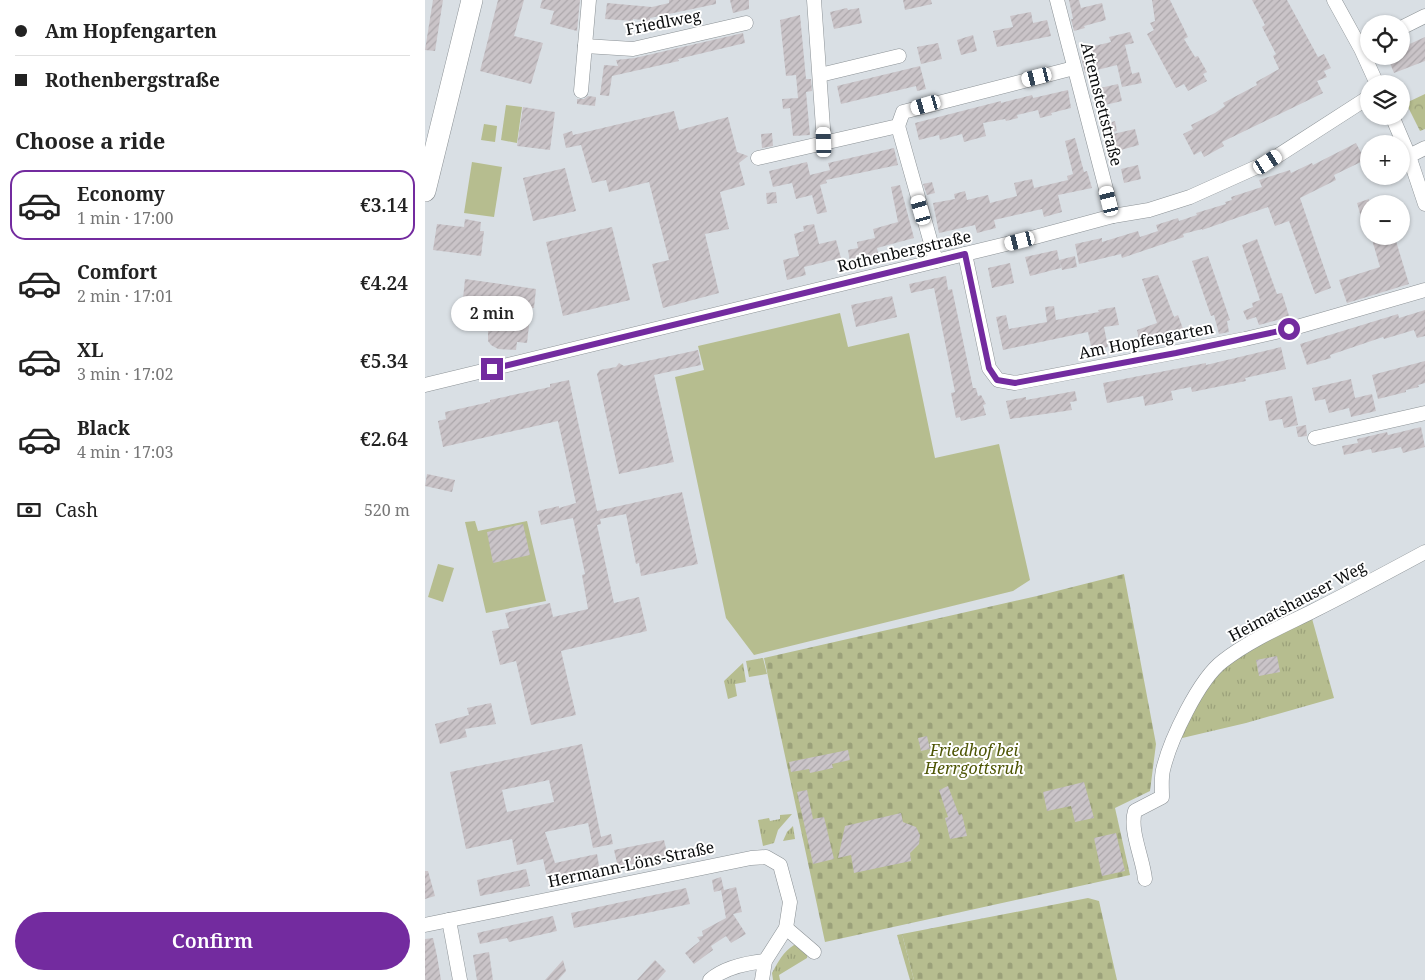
<!DOCTYPE html>
<meta charset="utf-8">
<style>
:root{--surface:#fff;--page:#f6f6f6;--text:#222;--muted:#767676;--line:#e0e0e0;--accent:#732b9f}
body{margin:0;font-family:"Noto Serif",serif;background:var(--page);color:var(--text);height:100vh;display:flex;flex-direction:column;font-size:19px;white-space:nowrap}
*{box-sizing:border-box;margin:0}
p{font-size:16px;color:var(--muted)}
.icon{flex:none;width:28px;height:28px;fill:none;stroke:currentColor;stroke-width:2;stroke-linecap:round;stroke-linejoin:round}
.map{position:relative;flex:1;overflow:hidden}
.details{display:flex;flex-direction:column;background:var(--surface);width:425px}
.details>*{flex:none}
.banner{display:grid;align-content:center;height:110px;padding:0 15px;background:var(--surface)}
.fabs{position:absolute;left:935px;top:15px;display:grid;gap:10px}
.fabs a{display:grid;place-items:center;width:50px;height:50px;border-radius:50%;background:var(--surface);box-shadow:0 1px 4px #0004;font-size:25px}
.end{position:absolute;width:22px;height:22px;margin:-11px;border:6px solid #732b9f;background:#fff;box-shadow:0 0 0 2px #fff}
.from{border-radius:50%}
.bubble{position:absolute;height:35px;border-radius:18px;background:var(--surface);box-shadow:0 1px 4px #0004;font-size:16px;font-weight:600;line-height:35px;text-align:center}
.car{position:absolute;width:15px;height:30px;margin:-15px -8px;border-radius:6px;box-shadow:0 0 4px 1px #0007;background:linear-gradient(#fff 24%,#345 0 40%,#fff 0 76%,#345 0 86%,#fff 0)}
.banner b{display:flex;align-items:center;gap:18px;height:48px;font-size:19px}
.banner b+b{border-top:1px solid var(--line)}
.banner i{width:12px;height:12px;background:var(--text)}
ul{padding:0;list-style:none}
li{display:flex;align-items:center;gap:15px;height:70px;margin:0 10px 8px;padding:0 5px;border:2px solid transparent;border-radius:15px}
li div{flex:1}
li b{display:block;font-size:19px}
li em{font-style:normal;font-weight:600}
li.active{border-color:var(--accent)}
li>.icon{width:45px;height:45px;stroke-width:1.5}
h2{padding:0 15px;font-size:22px;line-height:60px}
.pay{display:flex;align-items:center;gap:12px;height:55px;padding:0 15px;font-size:19px}
.pay p{margin-inline-start:auto}
.primary-button{display:flex;gap:10px;margin-top:auto;padding:10px 15px}
.primary-button a{flex:1;height:58px;border-radius:30px;background:var(--accent);color:#fff;font-size:20px;font-weight:600;line-height:58px;text-align:center}
main{display:flex;flex:1;min-height:0}
.map>svg:first-child{display:block}
</style>
<main>
<section class="details">
<div class="banner">
<b><i class="from"></i>Am Hopfengarten</b>
<b><i></i>Rothenbergstraße</b>
</div>
<h2>Choose a ride</h2>
<ul>
<li class="active"><svg class="icon" aria-label="car" viewBox="0 0 24 24"><path d="M5 17H2v-5l4-1 3-4h7l3 4 3 1v5h-3M9 17h6M6 11h13"/><circle cx="7" cy="17" r="2"/><circle cx="17" cy="17" r="2"/></svg><div><b>Economy</b><p>1 min · 17:00</p></div><em>€3.14</em></li>
<li><svg class="icon" aria-label="car" viewBox="0 0 24 24"><path d="M5 17H2v-5l4-1 3-4h7l3 4 3 1v5h-3M9 17h6M6 11h13"/><circle cx="7" cy="17" r="2"/><circle cx="17" cy="17" r="2"/></svg><div><b>Comfort</b><p>2 min · 17:01</p></div><em>€4.24</em></li>
<li><svg class="icon" aria-label="car" viewBox="0 0 24 24"><path d="M5 17H2v-5l4-1 3-4h7l3 4 3 1v5h-3M9 17h6M6 11h13"/><circle cx="7" cy="17" r="2"/><circle cx="17" cy="17" r="2"/></svg><div><b>XL</b><p>3 min · 17:02</p></div><em>€5.34</em></li>
<li><svg class="icon" aria-label="car" viewBox="0 0 24 24"><path d="M5 17H2v-5l4-1 3-4h7l3 4 3 1v5h-3M9 17h6M6 11h13"/><circle cx="7" cy="17" r="2"/><circle cx="17" cy="17" r="2"/></svg><div><b>Black</b><p>4 min · 17:03</p></div><em>€2.64</em></li>
</ul>
<div class="pay"><svg class="icon" aria-label="cash" viewBox="0 0 24 24"><path d="M3 7h18v10H3z"/><circle cx="12" cy="12" r="2"/></svg>Cash<p>520 m</p></div>
<div class="primary-button"><a>Confirm</a></div>
</section>
<div class="map">
<svg width="1000" height="980" viewBox="0 0 1000 980">
<defs>
<pattern id="grass-tufts" width="24" height="20" patternUnits="userSpaceOnUse" patternTransform="scale(1.25)"><rect width="24" height="20" fill="#b6bd8f"/><path d="M3 7l-1-3M5 7V3M7 7l1-3M15 17l-1-3M17 17v-4M19 17l1-3" fill="none" stroke="#9ba17a"/></pattern>
<pattern id="forest-crowns" width="20" height="18" patternUnits="userSpaceOnUse" patternTransform="scale(1.25)"><rect width="20" height="18" fill="#b6bd8f"/><path d="M2 6a3 3 0 1 1 6 0M12 15a3 3 0 1 1 6 0" fill="none" stroke="#9ba17a"/></pattern>
<pattern id="cemetery-stones" width="16" height="16" patternUnits="userSpaceOnUse" patternTransform="scale(1.25)"><rect width="16" height="16" fill="#b6bd8f"/><path d="M2 7V4a2 2 0 0 1 4 0v3zM10 15v-3a2 2 0 0 1 4 0v3z" fill="#9ba17a"/></pattern>
<pattern id="building-hatch" width="6" height="6" patternUnits="userSpaceOnUse" patternTransform="scale(1.25)"><rect width="6" height="6" fill="#cac4c8"/><path d="M-1 1l2-2M0 6l6-6M5 7l2-2" fill="none" stroke="#aca7ab"/></pattern>
</defs>
<rect width="100%" height="100%" fill="#d9dfe4"/>
<g fill="url(#grass-tufts)">
<path d="M886,615L909,698L821,723L753,739C764,717 775,695 790,675C809,653 859,630 886,615Z"/>
<path d="M338,658L342,674L324,677L321,661Z"/>
<path d="M318,663L321,682L310,684L312,696L303,699L299,681Z"/>
<path d="M367,814L353,830L349,843L338,846L333,820L344,818L345,821L355,819V815Z"/>
<path d="M368,826L370,839L358,841L362,832Z"/>
<path d="M477,934L489,980H485L472,935Z"/>
<path d="M369,945L376,946L383,951L382,958L354,975L355,980H348L347,973C353,962 358,952 369,945Z"/>
</g>
<path fill="url(#forest-crowns)" d="M1000,94V129L995,131L981,103Z"/>
<g fill="url(#cemetery-stones)">
<path d="M699,574L731,744L725,791L690,808L705,875L400,942L339,658L612,596Z"/>
<path d="M663,898L674,901L692,980H489L477,934Z"/>
</g>
<g fill="#b6bd8f">
<path d="M81,105L97,107L92,143L76,140Z"/>
<path d="M59,124L72,126L70,142L56,140Z"/>
<path d="M47,162L77,167L69,217L39,213Z"/>
<path d="M415,313L423,347L484,333L510,458L574,444L605,580L588,591L329,655L301,618L250,377L279,370L273,346Z"/>
<path d="M50,521L53,531L102,521L121,601L61,613L40,522Z"/>
<path d="M13,564L29,568L18,602L3,597Z"/>
</g>
<g fill="url(#building-hatch)" fill-rule="evenodd">
<path d="M8,0H18L10,51L0,50Z"/>
<path d="M73,0H99L89,36L118,43L106,84L55,71Z"/>
<path d="M117,0H155L152,31L125,24L129,11L115,8Z"/>
<path d="M244,0H291V4L225,18V21L208,19V21L180,19L182,3L227,7L244,3Z"/>
<path d="M305,0H324V9L308,13Z"/>
<path d="M478,0H506L507,4L480,10Z"/>
<path d="M644,0H654L656,8L677,3L681,20L659,26L660,28L649,31L646,19H648Z"/>
<path d="M727,0H745L763,37L759,39L770,57L773,56L782,72L778,74L782,81L763,91L759,84L751,88L722,34L729,30L725,23L730,21Z"/>
<path d="M827,0H862L893,57L899,54L906,68L899,71L902,77L892,81L898,93L797,142L799,146L779,157L776,151L769,155L758,134L768,129L766,125L790,113L800,106L798,103L832,85L831,82L854,69L848,56L851,54L837,27L840,25Z"/>
<path d="M422,8L423,10L434,8L437,23L409,29L405,12Z"/>
<path d="M606,12L608,23L622,20L626,36L572,47L568,31L588,27L585,16Z"/>
<path d="M375,15L381,79H386L387,91L381,92L385,135L368,136L365,108L358,109L357,99L373,98L371,75L361,76L355,20Z"/>
<path d="M705,32L709,43L700,45L707,74L714,72L717,83L697,87L692,65L660,73L656,57L667,54L665,47L686,42L684,37Z"/>
<path d="M318,33L320,43L253,59L254,61L187,76L184,96L175,95L179,65L193,66L191,60L210,58Z"/>
<path d="M548,35L552,51L536,55L532,40Z"/>
<path d="M1000,37V61L969,73L962,56H976V48Z"/>
<path d="M513,43L517,59L496,64L492,47Z"/>
<path d="M495,66L501,89L492,91L491,86L416,104L412,86Z"/>
<path d="M693,84L697,101L680,105L675,88Z"/>
<path d="M643,90L646,108L626,113L627,115L615,118L613,110L592,115L593,118L581,121L580,119L558,123L561,136L539,142L537,134L515,140L514,135L494,140L490,123L576,101V103L607,95L608,98Z"/>
<path d="M163,96L171,97L170,106L152,104V99H159Z"/>
<path d="M98,107L130,112L125,150L92,146Z"/>
<path d="M249,111L254,130L303,117L312,152L323,156L314,163L320,185L295,192L304,229L280,234L294,293L238,308L227,264L244,260L224,182L184,192L181,180L167,183L156,145L141,148L138,134L147,131L148,135Z"/>
<path d="M690,121L692,131L682,134L680,124Z"/>
<path d="M710,129L714,145L692,151L688,134Z"/>
<path d="M347,133L348,146L337,148L336,134Z"/>
<path d="M650,138L659,172L662,171L667,188L633,195L637,212L619,217L617,209L569,220L571,228L552,233L550,225L514,233L508,203L530,199L529,194L540,191L542,200L563,195L565,203L592,196L589,183L607,179L609,188L643,180L642,176L648,174L640,141Z"/>
<path d="M931,143L940,160L909,175L911,180L875,198L906,288L890,294L864,221L850,226L843,207L777,230V229L758,234L759,237L697,258L696,254L654,264L650,244L677,238V242L713,231L715,237L733,231L731,225L753,218L754,221L772,215L771,213L801,204L800,202L807,200L806,197L837,187L834,180L865,170L866,173L887,163L888,165Z"/>
<path d="M469,148L473,165L401,180L402,183L395,185L402,212L392,214L387,195L371,199L367,183L348,187L344,171L382,162L385,175L405,170L403,163Z"/>
<path d="M713,165L716,179L699,183L696,169Z"/>
<path d="M140,168L151,211L108,221L98,178Z"/>
<path d="M507,182L510,193L502,195L498,184Z"/>
<path d="M475,185L489,238L452,248L454,257L425,262L423,250L433,248L432,242L450,238L448,229L473,222L466,187Z"/>
<path d="M351,192L352,203L342,204L341,193Z"/>
<path d="M944,199V234H941L932,203Z"/>
<path d="M40,219L56,222L55,231H59L56,256L8,250L12,224L39,227Z"/>
<path d="M389,224L394,244L411,240L416,258L379,267L381,275L362,280L358,260L374,256L369,234L379,231L378,226Z"/>
<path d="M187,227L205,300L138,316L121,242Z"/>
<path d="M946,236H967L968,242L971,241L984,284L922,303L914,280L955,267Z"/>
<path d="M832,239L852,294L857,293L865,319L856,322V319L834,325L831,317L822,320L818,311L828,307L827,303L835,300L817,245Z"/>
<path d="M632,250L634,260L650,256L652,267L637,270L635,262L636,268L605,276L600,257Z"/>
<path d="M783,256L805,320L802,321L804,332L794,334L789,315L786,316L767,261Z"/>
<path d="M585,263L589,283L567,288L563,268Z"/>
<path d="M733,275L749,317L753,315L761,337L731,347L729,340L715,344L712,330L732,323L717,279Z"/>
<path d="M521,276L523,290L527,289L548,388H551L553,396L556,395L561,404L558,405L561,415L536,421L535,417L531,418L526,393L530,392L509,288L486,293L484,284Z"/>
<path d="M40,279L111,289L109,308H106L102,343L92,342L91,350L73,349L66,345L63,341V329L65,314L70,303L38,299Z"/>
<path d="M467,296L472,317L431,327L426,305Z"/>
<path d="M629,306L631,320L674,312L673,310L690,307L694,325L679,327L683,347L667,351L663,332L578,350L571,317L581,315L584,329L622,322L620,307Z"/>
<path d="M1000,310V336L992,338L989,330L959,339L958,337L905,355L906,358L882,365L875,344L973,314L974,318Z"/>
<path d="M856,347L861,369L820,378L821,381L767,392L766,387L746,391L748,400L720,406L718,396L682,403L678,383L781,363V365Z"/>
<path d="M273,350L276,365L229,375L249,462L194,474L172,374L175,370L191,367L194,363L199,366Z"/>
<path d="M1000,361V383L993,385L994,387L981,390V392L953,399L947,375Z"/>
<path d="M926,379L930,398L947,394L951,411L926,417L924,408L904,413L900,399L890,401L887,388Z"/>
<path d="M144,380L172,511L257,492L273,564L216,576L214,563L211,564L201,514L175,519L176,524L172,525L189,603L214,597L222,631L136,651L151,715L106,725L91,661L75,665L67,631L84,628L80,613L125,603L128,617L163,609L157,575L160,574L148,518L116,525L113,511L134,506V508L151,503L133,421L18,447L13,421L21,419L20,412L65,402V400L125,387V384Z"/>
<path d="M650,391L652,401L645,402L647,410L585,419L581,401L601,397V400Z"/>
<path d="M867,396L873,425L859,428L857,419L844,421L840,401Z"/>
<path d="M881,425L882,436L873,437L871,427Z"/>
<path d="M996,427L1000,447L978,453L976,447L947,453L946,449L919,455L917,446L933,443L932,439L962,432L963,435Z"/>
<path d="M2,474L30,480L27,492L0,486Z"/>
<path d="M98,524L105,555L68,563L62,532Z"/>
<path d="M852,656L855,672L834,676L831,660Z"/>
<path d="M66,703L71,724L40,729L42,737L15,744L10,724L44,715L42,708Z"/>
<path d="M502,736L505,749L496,751L493,738Z"/>
<path d="M157,744L176,837L186,834L188,844L168,848L163,823L120,832L130,863L172,854L175,871L123,882L118,859L92,865L87,839L41,849L25,772ZM124,780L129,802L82,812L77,790Z"/>
<path d="M423,750L425,760L407,764L408,768L385,773L384,769L366,772L364,762Z"/>
<path d="M659,782L669,818L650,822L646,806L622,811L618,792Z"/>
<path d="M523,786L534,815L537,814L542,836L525,839L520,818L523,817L514,790Z"/>
<path d="M382,790L388,819L399,817L409,859L388,864L372,792Z"/>
<path d="M476,813L478,822L491,827L495,835L494,844L485,853L486,861L429,873L426,855L413,858L420,826Z"/>
<path d="M691,833L700,871L677,876L669,838Z"/>
<path d="M239,840L243,857L193,867L189,850Z"/>
<path d="M101,869L105,886L55,896L52,880Z"/>
<path d="M0,871H3L10,896L0,899Z"/>
<path d="M296,877L299,890L311,887L317,912L308,914L321,934L306,943L301,936L286,946L288,950L269,964L260,953L275,941L272,937L278,936L277,931L301,918L296,890H297L289,892L287,880Z"/>
<path d="M261,888L265,904L149,928L146,913Z"/>
<path d="M128,916L132,931L84,942L82,938L55,944L52,933Z"/>
<path d="M8,938L12,956L16,980H0V939Z"/>
<path d="M64,952L68,980H52L48,955Z"/>
<path d="M138,960L141,971L133,980H120Z"/>
<path d="M230,960L241,971L233,980H212Z"/>
</g>
<g fill="none" stroke-linecap="round" stroke-linejoin="round">
<g stroke="#8c9296" stroke-width="15">
<g id="minor">
<path d="M389,0L399,142"/>
<path d="M632,0L688,216"/>
<path d="M909,0L936,49L952,84"/>
<path d="M976,28L1000,16"/>
<path d="M160,46L208,49L321,23"/>
<path d="M395,75L474,56"/>
<path d="M156,91L164,0"/>
<path d="M967,116L984,156L1000,204"/>
<path d="M473,126L511,261"/>
<path d="M984,156L1000,148"/>
<path d="M333,158L473,126L478,112L649,68"/>
<path d="M540,254L564,368L573,380L590,383L820,339L872,327L1000,290"/>
<path d="M0,385L610,237L688,216L724,210L765,197L843,162L944,97"/>
<path d="M890,438L1000,413"/>
<path d="M720,879C718,858 704,830 710,811L737,797C737,788 736,778 738,770C745,740 774,679 798,661C825,640 858,626 888,611C926,592 963,572 1000,552"/>
<path d="M24,920L35,980"/>
<path d="M0,925L326,858L341,857L355,865L365,902L361,928L340,961L337,980"/>
<path d="M361,928L389,952"/>
<path d="M285,980C300,967 321,963 340,961"/>
</g>
</g>
<g stroke="#8c9296" stroke-width="22">
<path id="primary" d="M0,191L47,0"/>
</g>
<use href="#minor" stroke="#fff" stroke-width="14"/>
<use href="#primary" stroke="#fff" stroke-width="21"/>
</g>
<g fill="none" stroke-linecap="round" stroke-linejoin="round">
<path stroke="#732b9f" stroke-width="6" d="M67,369L540,254L564,368L572,380L590,383L751,353L864,329"/>
</g>
<g text-anchor="middle" dominant-baseline="central" stroke-width="4" stroke-linejoin="round" paint-order="stroke">
<g font-size="16" fill="#0b0d0e" stroke="#fff">
<text transform="translate(238 22) rotate(-11)">Friedlweg</text>
<text transform="translate(677 104) rotate(76)">Attemstettstraße</text>
<text transform="translate(479 251) rotate(-13)">Rothenbergstraße</text>
<text transform="translate(721 340) rotate(-11)">Am Hopfengarten</text>
<text transform="translate(872 601) rotate(-28)">Heimatshauser Weg</text>
<text transform="translate(206 864) rotate(-12)">Hermann-Löns-Straße</text>
</g>
<g font-size="16" font-style="italic" fill="#4e5605" stroke="#fff">
<text x="549" y="750">Friedhof bei<tspan x="549" dy="18">Herrgottsruh</tspan></text>
</g>
</g>
</svg>
<div class="fabs">
<a><svg class="icon" aria-label="locate" viewBox="0 0 24 24"><circle cx="12" cy="12" r="6"/><path d="M12 2v4M12 18v4M2 12h4M18 12h4"/></svg></a>
<a><svg class="icon" aria-label="layers" viewBox="0 0 24 24"><path d="M12 4l9 5-9 5-9-5zM3 14l9 5 9-5"/></svg></a>
<a>+</a>
<a>−</a>
</div>
<i class="end from" style="left:864px;top:329px"></i>
<i class="end" style="left:67px;top:369px"></i>
<div class="bubble" style="left:26px;top:296px;width:82px">2 min</div>
<i class="car" style="left:612px;top:77px;rotate:256deg"></i>
<i class="car" style="left:501px;top:105px;rotate:254deg"></i>
<i class="car" style="left:399px;top:142px;rotate:358deg"></i>
<i class="car" style="left:843px;top:162px;rotate:57deg"></i>
<i class="car" style="left:684px;top:201px;rotate:346deg"></i>
<i class="car" style="left:496px;top:210px;rotate:344deg"></i>
<i class="car" style="left:595px;top:241px;rotate:256deg"></i>
</div>
</main>
